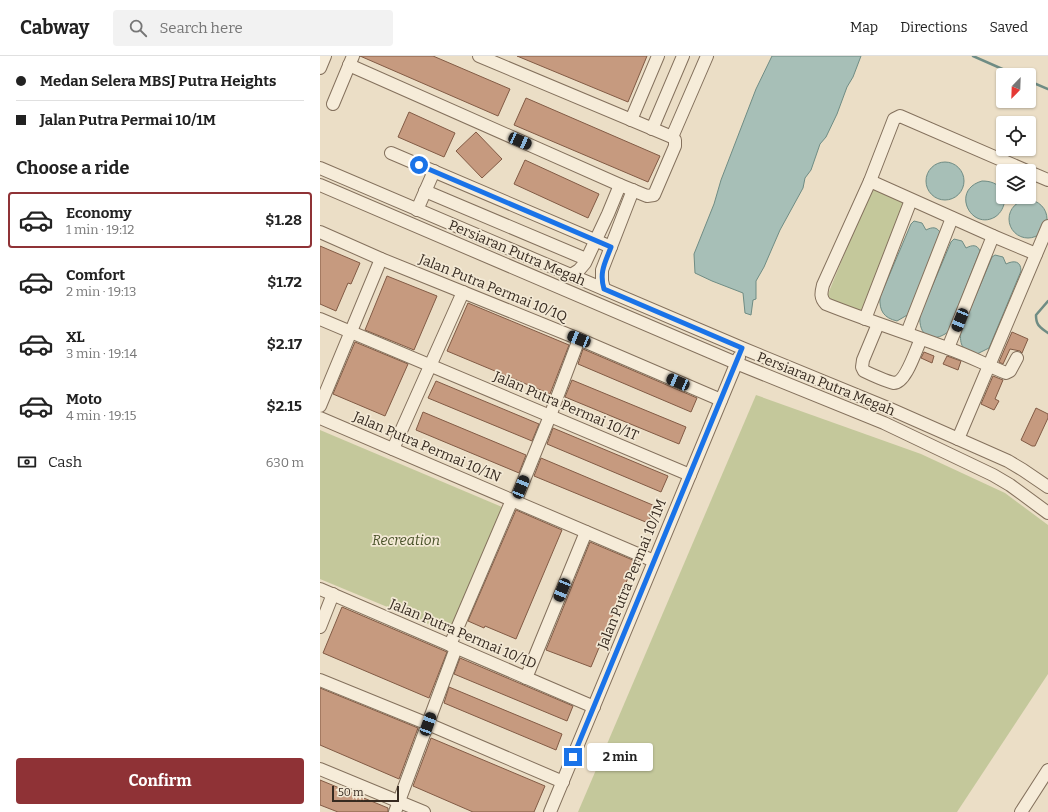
<!DOCTYPE html>
<meta charset="utf-8">
<style>
:root{--surface:#fff;--page:#f2f2f2;--text:#222;--muted:#767676;--line:#e0e0e0;--accent:#8f3236}
body{margin:0;font-family:Bitter,serif;background:var(--page);color:var(--text);height:100vh;display:flex;flex-direction:column;font-size:15px;white-space:nowrap}
*{box-sizing:border-box;margin:0}
p{font-size:13px;color:var(--muted)}
.icon{flex:none;width:22px;height:22px;fill:none;stroke:currentColor;stroke-width:2;stroke-linecap:round;stroke-linejoin:round}
.map{position:relative;flex:1;overflow:hidden}
.details{display:flex;flex-direction:column;background:var(--surface);width:320px}
.details>*{flex:none}
.guide{display:grid;align-content:center;height:88px;padding:0 16px;background:var(--surface)}
.needle{width:26px;rotate:203deg}
.tools{position:absolute;left:676px;top:12px;display:grid;gap:8px}
.tools a{display:grid;place-items:center;width:40px;height:40px;border-radius:4px;background:var(--surface);box-shadow:0 1px 3px #0004;font-size:20px}
.scale{position:absolute;left:12px;bottom:10px;width:67px;box-sizing:border-box;padding-left:4px;border:2px solid #362a20;border-top:0;font-size:11px;line-height:14px;white-space:nowrap;color:#362a20;-webkit-text-stroke:3px #f3e9d5;paint-order:stroke}
.end{position:absolute;width:18px;height:18px;margin:-9px;border:5px solid #1a73e8;background:#fff;box-shadow:0 0 0 2px #fff}
.from{border-radius:50%}
.bubble{position:absolute;height:28px;border-radius:4px;background:var(--surface);box-shadow:0 1px 3px #0004;font-size:13px;font-weight:700;line-height:28px;text-align:center}
.car{position:absolute;width:12px;height:24px;margin:-12px -6px;border-radius:5px;box-shadow:0 0 3px 1px #0007;background:linear-gradient(#222 24%,#8ab4d8 0 40%,#222 0 76%,#8ab4d8 0 86%,#222 0)}
.guide b{display:flex;align-items:center;gap:14px;height:38px;font-size:15px}
.guide b+b{border-top:1px solid var(--line)}
.guide i{width:10px;height:10px;background:var(--text)}
ul{padding:0;list-style:none}
li{display:flex;align-items:center;gap:12px;height:56px;margin:0 8px 6px;padding:0 8px;border:2px solid transparent;border-radius:4px}
li div{flex:1}
li b{display:block;font-size:15px}
li em{font-style:normal;font-weight:700}
li.selected{border-color:var(--accent)}
li>.icon{width:36px;height:36px;stroke-width:1.5}
h2{padding:0 16px;font-size:18px;line-height:48px}
.pay{display:flex;align-items:center;gap:10px;height:44px;padding:0 16px;font-size:15px}
.pay p{margin-inline-start:auto}
.button{display:flex;gap:8px;margin-top:auto;padding:8px 16px}
.button a{flex:1;height:46px;border-radius:4px;background:var(--accent);color:#fff;font-size:16px;font-weight:700;line-height:46px;text-align:center}
header{display:flex;align-items:center;gap:24px;box-sizing:border-box;height:56px;padding:0 20px;background:var(--surface);border-bottom:1px solid var(--line)}
header strong{font-size:19px}
nav{display:flex;gap:22px;margin-inline-start:auto;font-size:14px}
.search{width:280px;height:36px;background:var(--page);display:flex;align-items:center;gap:10px;box-sizing:border-box;padding:0 14px;border-radius:4px;color:var(--muted);font-size:15px}
main{display:flex;flex:1;min-height:0}
.map>svg:first-child{display:block}
</style>
<header>
<strong>Cabway</strong>
<div class="search"><svg class="icon" aria-label="search" viewBox="0 0 24 24"><circle cx="10" cy="10" r="6"/><path d="M15 15l6 6"/></svg>Search here</div>
<nav><a>Map</a><a>Directions</a><a>Saved</a></nav>
</header>
<main>
<section class="details">
<div class="guide">
<b><i class="from"></i>Medan Selera MBSJ Putra Heights</b>
<b><i></i>Jalan Putra Permai 10/1M</b>
</div>
<h2>Choose a ride</h2>
<ul>
<li class="selected"><svg class="icon" aria-label="car" viewBox="0 0 24 24"><path d="M5 17H2v-5l4-1 3-4h7l3 4 3 1v5h-3M9 17h6M6 11h13"/><circle cx="7" cy="17" r="2"/><circle cx="17" cy="17" r="2"/></svg><div><b>Economy</b><p>1 min · 19:12</p></div><em>$1.28</em></li>
<li><svg class="icon" aria-label="car" viewBox="0 0 24 24"><path d="M5 17H2v-5l4-1 3-4h7l3 4 3 1v5h-3M9 17h6M6 11h13"/><circle cx="7" cy="17" r="2"/><circle cx="17" cy="17" r="2"/></svg><div><b>Comfort</b><p>2 min · 19:13</p></div><em>$1.72</em></li>
<li><svg class="icon" aria-label="car" viewBox="0 0 24 24"><path d="M5 17H2v-5l4-1 3-4h7l3 4 3 1v5h-3M9 17h6M6 11h13"/><circle cx="7" cy="17" r="2"/><circle cx="17" cy="17" r="2"/></svg><div><b>XL</b><p>3 min · 19:14</p></div><em>$2.17</em></li>
<li><svg class="icon" aria-label="car" viewBox="0 0 24 24"><path d="M5 17H2v-5l4-1 3-4h7l3 4 3 1v5h-3M9 17h6M6 11h13"/><circle cx="7" cy="17" r="2"/><circle cx="17" cy="17" r="2"/></svg><div><b>Moto</b><p>4 min · 19:15</p></div><em>$2.15</em></li>
</ul>
<div class="pay"><svg class="icon" aria-label="cash" viewBox="0 0 24 24"><path d="M3 7h18v10H3z"/><circle cx="12" cy="12" r="2"/></svg>Cash<p>630 m</p></div>
<div class="button"><a>Confirm</a></div>
</section>
<div class="map">
<svg width="728" height="756" viewBox="0 0 728 756">
<rect width="100%" height="100%" fill="#ebdec6"/>
<g fill="#c4c89b">
<path d="M552,130L586,145L543,259L506,243Z"/>
<path d="M436,339L601,398L685,437L728,469V618L637,756H258Z"/>
<path d="M0,374L182,451L130,577L0,523Z"/>
</g>
<g fill="#a7bfb7" stroke="#6f8c84">
<path d="M452,0H541L533,21L527,31L517,58L506,81L500,88L491,114L485,122L483,132L460,174L444,211L436,225V243L433,244L431,259L425,257L423,237L392,225L375,217L374,198L394,148L401,124L436,33Z"/>
<circle cx="625" cy="125" r="19"/>
<path d="M662,125C670,125 678,127 682,135C684,138 683,141 685,143C684,151 681,157 675,161C651,175 630,134 662,125Z"/>
<circle cx="708" cy="163" r="19"/>
<path d="M594,165L602,167L606,174C612,171 617,170 621,178L589,258L577,265C564,262 559,255 560,241L591,168Z"/>
<path d="M634,183L642,185L646,192C652,189 657,188 660,195L628,276C612,288 598,280 600,259L631,186Z"/>
<path d="M675,199L683,201L686,208C694,204 701,205 701,215L669,292L657,298C643,295 639,290 641,275L672,201Z"/>
</g>
<g fill="none" stroke-linecap="round" stroke-linejoin="round">
<g stroke="#6f8c84" stroke-width="2.5">
<path d="M653,0L696,19"/>
<path d="M709,25L728,33"/>
<path d="M728,245L716,259C716,270 720,271 728,277"/>
</g>
</g>
<g fill="#c69a7f" stroke="#825b45">
<path d="M40,0H113L190,33L178,60Z"/>
<path d="M197,0H327L308,46Z"/>
<path d="M206,42L340,100L328,126L194,69Z"/>
<path d="M89,56L135,77L124,101L78,81Z"/>
<path d="M156,76L182,103L162,122L136,95Z"/>
<path d="M205,104L279,138L268,162L194,128Z"/>
<path d="M0,190L40,207L31,228L28,227L16,255L0,248Z"/>
<path d="M67,220L117,240L94,294L45,274Z"/>
<path d="M148,247L249,289L230,338L127,295Z"/>
<path d="M692,276L708,283L702,297L700,295L690,293L683,308L679,306Z"/>
<path d="M35,286L88,308L65,360L13,338Z"/>
<path d="M263,293L377,342L371,356L258,308Z"/>
<path d="M604,296L614,300L612,307L601,302Z"/>
<path d="M627,300L641,305L638,314L623,308Z"/>
<path d="M673,320L683,324L675,343L679,345L674,354L661,348Z"/>
<path d="M252,324L366,371L359,388L245,341Z"/>
<path d="M116,325L219,368L212,385L108,342Z"/>
<path d="M716,352L728,358V362L715,390H712L701,384Z"/>
<path d="M103,356L206,399L199,417L96,374Z"/>
<path d="M233,372L348,420L341,436L227,388Z"/>
<path d="M221,402L335,450L328,467L214,420Z"/>
<path d="M196,454L242,474L196,583L165,570L164,572L148,565Z"/>
<path d="M270,486L315,505L271,611L226,594Z"/>
<path d="M22,551L127,596L109,642L3,597Z"/>
<path d="M140,602L253,650L247,665L134,618Z"/>
<path d="M129,631L242,678L236,694L124,647Z"/>
<path d="M0,632L98,672L79,723L0,689Z"/>
<path d="M111,682L225,730L214,756H153L93,730Z"/>
<path d="M0,724L68,752V756H18L0,749Z"/>
</g>
<g fill="none" stroke-linecap="round" stroke-linejoin="round">
<g stroke="#84715d" stroke-width="14">
<g id="minor">
<path d="M29,9L300,129L327,140L334,139L355,90V84L352,81L159,0"/>
<path d="M0,12L5,0"/>
<path d="M13,48L33,0"/>
<path d="M311,64L338,0"/>
<path d="M332,73L363,0"/>
<path d="M352,81L387,0"/>
<path d="M71,97L291,191"/>
<path d="M0,112L422,292L568,352L688,405L703,414L728,431"/>
<path d="M709,116L728,124"/>
<path d="M550,125L673,180L716,198"/>
<path d="M0,129L416,307L564,367L673,419L690,429L728,457"/>
<path d="M105,135L266,203"/>
<path d="M97,154L114,115"/>
<path d="M0,176L61,203L259,283L401,344"/>
<path d="M251,219L259,214L265,207L288,158L300,129"/>
<path d="M284,233L282,225V214L313,134"/>
<path d="M0,263L370,419"/>
<path d="M545,263L591,144"/>
<path d="M558,268L543,304L542,311L544,315C550,318 568,326 574,327C586,327 596,293 601,283"/>
<path d="M587,277L632,162"/>
<path d="M628,292L673,180"/>
<path d="M697,302L690,315L686,317C666,309 648,299 627,292C587,277 546,264 506,248C500,242 501,237 503,229L550,125L574,63L580,60L707,115"/>
<path d="M0,350L61,203"/>
<path d="M0,362L334,505"/>
<path d="M638,383L728,170"/>
<path d="M73,393L143,236"/>
<path d="M195,446L230,360L259,283"/>
<path d="M0,533L274,651"/>
<path d="M0,571L13,538"/>
<path d="M130,589L192,444"/>
<path d="M206,622L266,476"/>
<path d="M0,624L108,668L243,726"/>
<path d="M0,713L104,756"/>
<path d="M75,756L136,592"/>
<path d="M230,756L419,301"/>
<path d="M701,756L728,714"/>
</g>
</g>
<use href="#minor" stroke="#f6ecd9" stroke-width="12"/>
</g>
<g fill="none" stroke-linecap="round" stroke-linejoin="round">
<path stroke="#1a73e8" stroke-width="5" d="M99,109L291,191C285,207 279,216 284,233L422,292L253,701"/>
</g>
<g text-anchor="middle" dominant-baseline="central" stroke-width="3.5" stroke-linejoin="round" paint-order="stroke">
<g font-size="14" fill="#362a20" stroke="#f3e9d5">
<text transform="translate(197 197) rotate(23)">Persiaran Putra Megah</text>
<text transform="translate(173 232) rotate(22)">Jalan Putra Permai 10/1Q</text>
<text transform="translate(506 328) rotate(22)">Persiaran Putra Megah</text>
<text transform="translate(246 350) rotate(23)">Jalan Putra Permai 10/1T</text>
<text transform="translate(107 391) rotate(23)">Jalan Putra Permai 10/1N</text>
<text transform="translate(312 518) rotate(-68)">Jalan Putra Permai 10/1M</text>
<text transform="translate(143 578) rotate(23)">Jalan Putra Permai 10/1D</text>
</g>
<g font-size="14" font-style="italic" fill="#485128" stroke="#f3e9d5">
<text x="86" y="484">Recreation</text>
</g>
</g>
</svg>
<div class="tools">
<a><svg class="needle" viewBox="-14 -14 28 28"><path d="M0-13l5 13h-10z" fill="#e53935"/><path d="M0 13l5-13h-10z" fill="#767676"/></svg></a>
<a><svg class="icon" aria-label="locate" viewBox="0 0 24 24"><circle cx="12" cy="12" r="6"/><path d="M12 2v4M12 18v4M2 12h4M18 12h4"/></svg></a>
<a><svg class="icon" aria-label="layers" viewBox="0 0 24 24"><path d="M12 4l9 5-9 5-9-5zM3 14l9 5 9-5"/></svg></a>
</div>
<div class="scale">50 m</div>
<i class="end from" style="left:99px;top:109px"></i>
<i class="end" style="left:253px;top:701px"></i>
<div class="bubble" style="left:267px;top:687px;width:66px">2 min</div>
<i class="car" style="left:200px;top:85px;rotate:114deg"></i>
<i class="car" style="left:640px;top:264px;rotate:202deg"></i>
<i class="car" style="left:259px;top:283px;rotate:292deg"></i>
<i class="car" style="left:358px;top:326px;rotate:293deg"></i>
<i class="car" style="left:201px;top:431px;rotate:22deg"></i>
<i class="car" style="left:242px;top:534px;rotate:202deg"></i>
<i class="car" style="left:108px;top:668px;rotate:20deg"></i>
</div>
</main>
